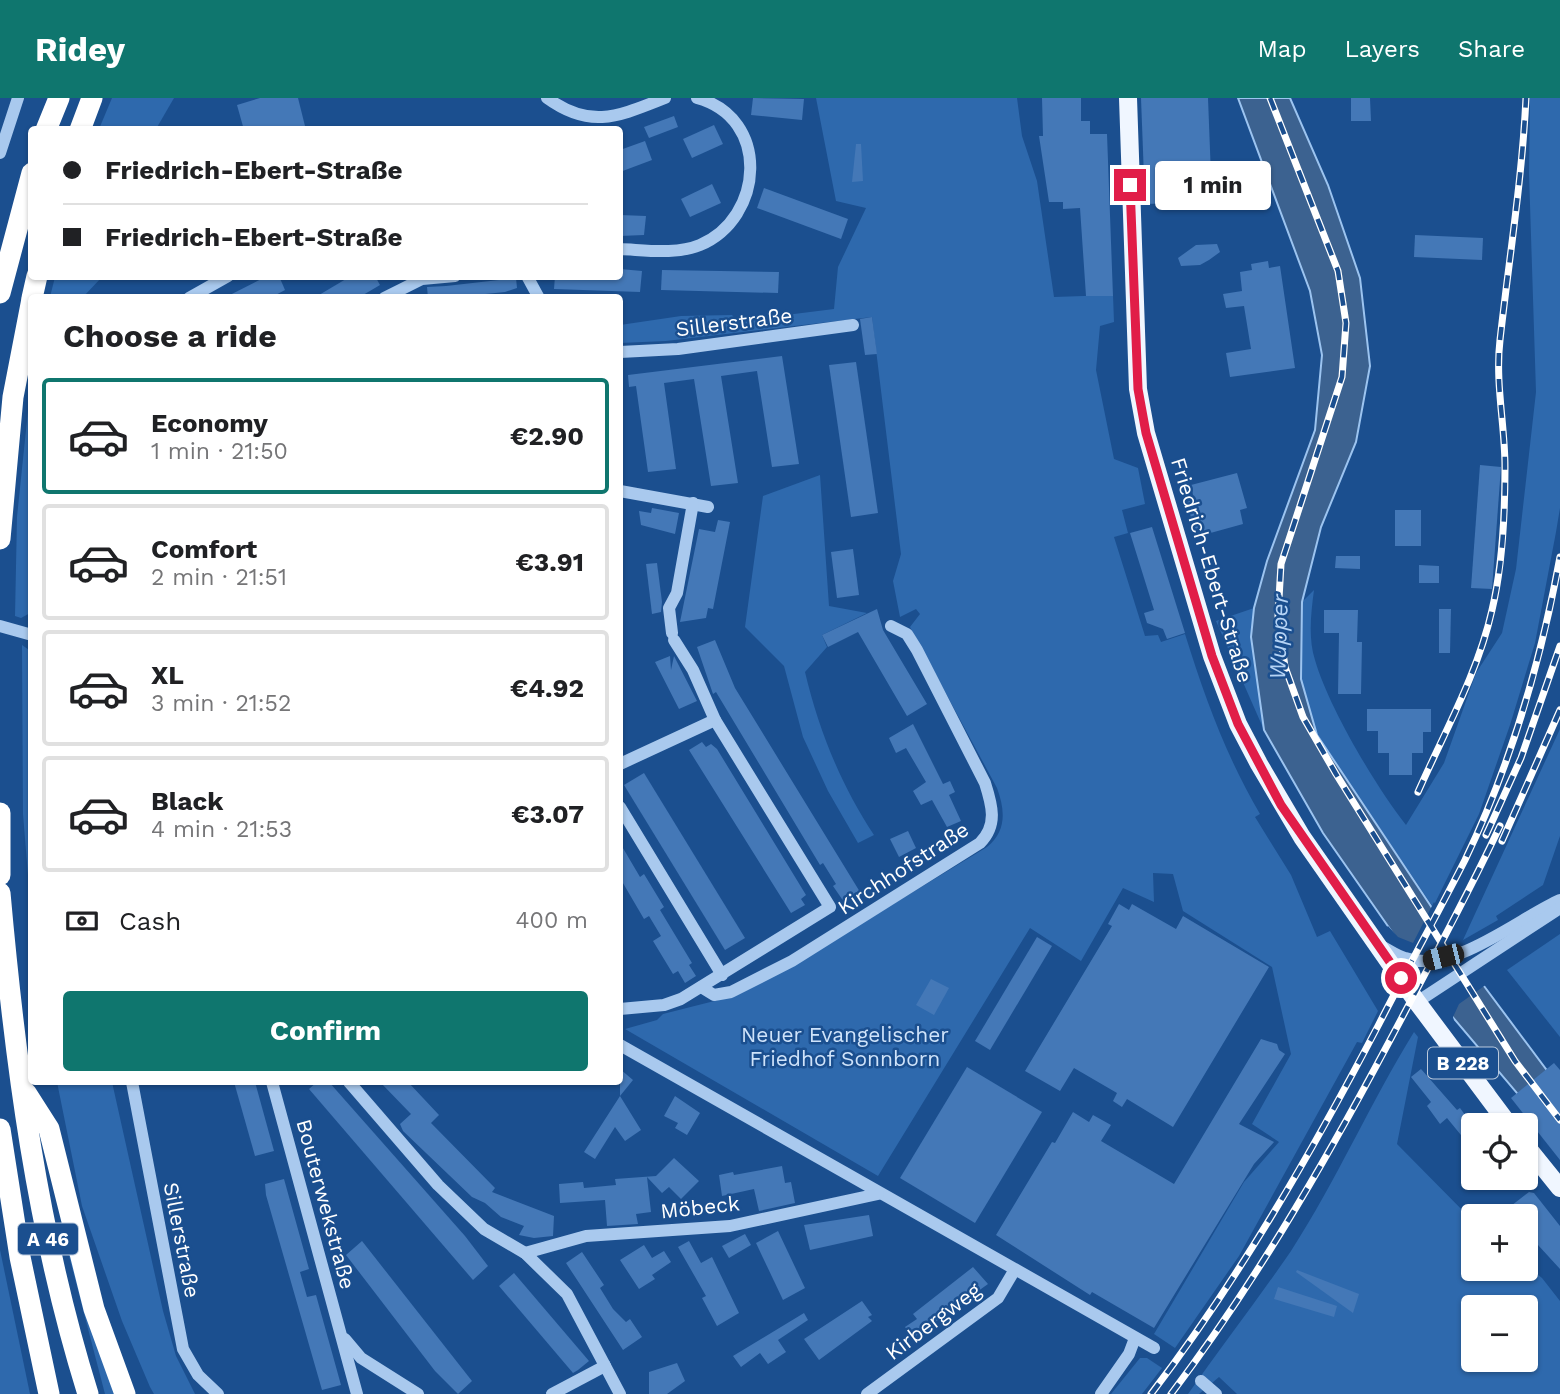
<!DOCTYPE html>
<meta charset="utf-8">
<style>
:root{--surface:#fff;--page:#f6f6f6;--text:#202124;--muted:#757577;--line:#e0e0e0;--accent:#0f766e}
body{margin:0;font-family:"Work Sans",sans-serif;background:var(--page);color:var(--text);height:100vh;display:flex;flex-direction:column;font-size:26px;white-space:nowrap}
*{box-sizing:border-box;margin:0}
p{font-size:23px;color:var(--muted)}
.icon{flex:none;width:38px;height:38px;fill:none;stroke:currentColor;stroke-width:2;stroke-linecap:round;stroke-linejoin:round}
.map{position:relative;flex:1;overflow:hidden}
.drawer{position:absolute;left:28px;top:196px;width:595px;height:791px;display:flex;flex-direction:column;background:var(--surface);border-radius:7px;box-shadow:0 2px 5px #0004}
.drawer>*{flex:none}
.top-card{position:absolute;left:28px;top:28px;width:595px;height:154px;border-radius:7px;box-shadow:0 2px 5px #0004;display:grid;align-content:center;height:154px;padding:0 35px;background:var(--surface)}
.controls{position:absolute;left:1461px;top:1015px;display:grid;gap:14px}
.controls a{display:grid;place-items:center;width:77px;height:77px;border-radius:7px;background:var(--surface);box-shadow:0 2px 5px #0004;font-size:35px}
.end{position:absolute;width:32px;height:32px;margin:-16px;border:9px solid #e11d48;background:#fff;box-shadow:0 0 0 4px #fff}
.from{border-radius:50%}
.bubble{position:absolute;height:49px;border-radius:7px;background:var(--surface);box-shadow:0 2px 5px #0004;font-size:23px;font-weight:700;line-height:49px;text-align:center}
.car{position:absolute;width:21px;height:42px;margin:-21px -10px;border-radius:9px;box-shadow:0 0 5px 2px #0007;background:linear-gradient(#222 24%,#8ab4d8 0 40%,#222 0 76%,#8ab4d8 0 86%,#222 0)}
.top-card b{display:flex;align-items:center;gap:24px;height:66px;font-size:26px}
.top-card b+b{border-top:2px solid var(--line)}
.top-card i{width:18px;height:18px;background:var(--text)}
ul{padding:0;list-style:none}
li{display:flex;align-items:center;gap:21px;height:116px;margin:0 14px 10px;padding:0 21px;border:4px solid var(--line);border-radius:7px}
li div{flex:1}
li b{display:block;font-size:26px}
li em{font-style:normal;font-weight:700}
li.on{border-color:var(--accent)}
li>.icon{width:63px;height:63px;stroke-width:1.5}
h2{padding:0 35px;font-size:32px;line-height:84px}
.pay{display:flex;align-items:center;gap:18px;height:77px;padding:0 35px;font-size:26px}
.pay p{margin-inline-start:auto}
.button{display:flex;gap:14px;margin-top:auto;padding:14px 35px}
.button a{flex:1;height:80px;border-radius:7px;background:var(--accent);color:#fff;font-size:28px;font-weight:700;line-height:80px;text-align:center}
header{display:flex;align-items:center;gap:42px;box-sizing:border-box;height:98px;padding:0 35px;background:var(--accent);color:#fff}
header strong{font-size:33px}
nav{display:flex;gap:38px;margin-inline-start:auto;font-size:24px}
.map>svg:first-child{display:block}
</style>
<header>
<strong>Ridey</strong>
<nav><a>Map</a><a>Layers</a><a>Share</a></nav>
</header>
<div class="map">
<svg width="1560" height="1296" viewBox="0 0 1560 1296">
<rect width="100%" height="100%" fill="#1b4f8f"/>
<g fill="#2e69ad" fill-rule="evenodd">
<path d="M112,0H174L156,31H99Z"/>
<path d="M816,0H1017L1022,38L1037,83L1054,199L1113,197L1114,224L1100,228L1096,272L1114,361L1138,370L1145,406L1122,412L1128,435L1114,439L1145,538L1158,537L1161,544L1185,536C1205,600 1226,658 1260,716L1255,719L1291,777L1317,839L1330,833L1378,913L1362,945L1357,944L1239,1158L1175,1250L1154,1236L1244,1084L1279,1044L1252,1026L1291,956L1272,869L1183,813L1173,776L1153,775L1154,804L1123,790L1081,863L1030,830L878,1078L625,931L657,922L663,916L734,898L793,867L987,749C1007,733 1005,712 997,690L910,529L920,516L916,511L900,519L893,483L901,456L872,219L666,243L620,245V227L681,218L732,217L737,223L834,211L838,169L866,110L836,103Z"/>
<path d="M1530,0H1560V410L1556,434L1535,545L1510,627L1479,716L1433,809L1317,637L1301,581L1302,504L1314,492C1311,515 1308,540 1315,562C1328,608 1376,689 1406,727L1444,665L1476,575L1502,535L1516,471L1536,294L1529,75Z"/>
<path d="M55,179V178L102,179L83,199H50Z"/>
<path d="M31,284L32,514L21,520L15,518L17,419Z"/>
<path d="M820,377L829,508L867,515L822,537L827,549L805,574C819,633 841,687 874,737L858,745L828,693L803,639L784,568L745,529L763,398Z"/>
<path d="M1254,510L1251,539L1264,632L1216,523Z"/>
<path d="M22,547L32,554L31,814L23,716Z"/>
<path d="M1560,631V738L1543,787L1496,818L1498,822L1463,842Z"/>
<path d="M1560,836V939L1507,872Z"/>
<path d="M1414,934L1418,939L1397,1046L1473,1123L1474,1171H1526V1167L1542,1180L1560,1203V1296H1237L1219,1279L1199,1296H1188C1222,1248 1258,1201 1291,1153C1337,1082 1370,1005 1414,934ZM1474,1209H1526V1262H1474Z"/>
<path d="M57,984H112L163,1213L176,1258L195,1296H154L150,1289L122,1223L82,1108Z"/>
<path d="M61,1127L118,1296H105Z"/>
<path d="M0,1152L30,1296H0Z"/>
<path d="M1140,1260H1147L1162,1270L1142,1296H1111Z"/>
</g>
<path fill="#3c6290" stroke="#9cc4f0" stroke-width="2" d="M1238,0H1290L1328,87L1360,180L1370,268L1356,344L1321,429L1302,504L1301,581L1317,637L1484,888L1560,990V1046L1445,910L1323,735L1264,632L1251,539L1254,510L1267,463L1315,332L1322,257L1310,193Z"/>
<path fill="#1b4f8f" d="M1434,804L1487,886L1459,906L1453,919L1455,927L1386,830L1388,828L1398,839L1413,845Z"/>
<g fill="#4478b7">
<path d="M260,0H298L306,32H244L237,7Z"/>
<path d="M753,0L804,1L802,22L751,17Z"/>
<path d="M1042,0H1081V23H1090V36H1107L1113,198H1086L1080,110L1063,111V104H1049L1039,38H1043Z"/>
<path d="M1141,0H1208L1212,104L1145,106Z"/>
<path d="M1351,0H1370L1371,23H1351Z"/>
<path d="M674,18L678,29L649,40L644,29Z"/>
<path d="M714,27L723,46L692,60L683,41Z"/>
<path d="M645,43L652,62L620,74V52Z"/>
<path d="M856,46H861L863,83L852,84Z"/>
<path d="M712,86L721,105L690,119L681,101Z"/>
<path d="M764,90L848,121L841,141L757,110Z"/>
<path d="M620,117L646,118L644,137L620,138Z"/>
<path d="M1415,137L1483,140L1482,162L1414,159Z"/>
<path d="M1217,146L1220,154L1209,162L1200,167L1181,168L1178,160L1196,147Z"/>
<path d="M1268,163L1269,170L1280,168L1295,270L1230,279L1226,255L1251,251L1244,208L1226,210L1223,196L1242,193L1240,174L1252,172L1251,166Z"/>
<path d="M620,171L642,173L640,194L554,191L555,178H620Z"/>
<path d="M662,172L779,174L778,195L661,192Z"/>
<path d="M267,178H279L285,192L270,200H224Z"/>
<path d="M351,178H375L380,187L358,200H314Z"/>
<path d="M516,180L517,190L505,194L466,198V194V196L428,200L427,189L446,188L447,194L446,188Z"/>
<path d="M872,219L877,256L865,257L860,221Z"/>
<path d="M782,258L799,366L772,369L757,273L721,278L738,385L711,388L694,281L664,285L676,371L648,374L636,288L629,289L628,277Z"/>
<path d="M856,264L878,415L851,419L829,267Z"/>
<path d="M1480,367L1501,369L1492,491L1471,490Z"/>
<path d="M1237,375L1247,410L1240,412L1243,426L1196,439L1187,404L1194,402L1191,387Z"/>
<path d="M652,410L679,415L675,436L641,427L639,413L651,415Z"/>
<rect x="1395" y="412" width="26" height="36"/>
<path d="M718,422L730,424L713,511L708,510L706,520L680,524L699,431L715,434Z"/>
<path d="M1152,429L1185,535L1167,541L1163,531L1147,525L1144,515L1154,512L1130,435Z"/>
<path d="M853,451L859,497L837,500L831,454Z"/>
<path d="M1336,458H1360V471L1335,470Z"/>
<path d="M657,465L662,504L661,514L652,516L646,466Z"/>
<path d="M1419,467L1439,468V485H1419Z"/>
<path d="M877,511L883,532L927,606L907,618L858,534L828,549L822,537Z"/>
<path d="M1439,511H1451L1450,555H1439Z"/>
<path d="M1324,512H1358L1357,544H1362L1361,596H1338L1339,535H1324Z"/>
<path d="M715,542L735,590L860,794L844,804L833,788L836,786L823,765L820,767L716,594L713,596L697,549Z"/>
<path d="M670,558L671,572L674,558L697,603L679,611L655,564Z"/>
<path d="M1367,611H1431V634H1423V655H1412V677H1389V655H1378V633H1367Z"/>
<path d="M913,626L943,686L950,683L955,694L949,697L961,723L947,729L932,702L921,707L913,693L926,684L906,650L896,655L889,640Z"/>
<path d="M702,644L706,649L711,646L717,651L806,797L801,801L805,807L791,815L689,652Z"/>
<path d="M644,675L745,840L725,852L624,687Z"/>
<path d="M908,733L916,750L899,759L890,741Z"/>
<path d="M620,745L640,779L644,776L664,809L660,812L692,865L689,867L696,878L685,885L678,873L673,876L653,843L661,838L649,818L644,821L620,780Z"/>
<path d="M1119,806L1129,812L1132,806L1176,831L1183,818L1269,869L1173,1029L1127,1001L1122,1009L1113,1003L1117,995L1074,970L1060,993L1025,973L1112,828L1108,826Z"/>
<path d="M1037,839L1052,848L990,952L975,943Z"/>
<path d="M931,881L949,890L934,917L916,907Z"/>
<path d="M1261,941L1277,946L1279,952L1285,956L1239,1026L1274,1044L1254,1066L1154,1230L1092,1194L1090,1197L996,1137L1052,1044L1055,1045L1073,1014L1089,1024L1093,1017L1111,1027L1101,1043L1174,1086Z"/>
<path d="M1554,965L1560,972V1062L1511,1000Z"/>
<path d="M967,969L1042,1014L975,1125L900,1080Z"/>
<path d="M620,971L633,982L620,998L641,1032L625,1043L615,1029L595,1061L584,1054L620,998Z"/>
<path d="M1421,971L1457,1012L1460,1010L1468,1021L1474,1017V1053L1447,1020L1440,1026L1427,1008L1431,1004L1411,979Z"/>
<path d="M234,984H255L274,1053L255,1058Z"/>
<path d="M317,984H329L465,1138L488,1168L473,1182L309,991Z"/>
<path d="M380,984H408L439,1017L431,1025L495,1090L492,1094L554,1118L553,1138L534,1140L519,1137L524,1128L501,1119L485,1105L472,1099L403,1033L400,1026L411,1016Z"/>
<path d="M675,998L700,1015L687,1037L675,1030L678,1025L664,1018Z"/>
<path d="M674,1060L699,1083L681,1101L669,1089L662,1095L647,1079L651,1114L636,1116L638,1126L607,1128L605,1102L560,1105L559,1086L583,1084L584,1090L616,1087L615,1081L656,1078Z"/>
<path d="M782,1068L785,1085L791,1084L795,1105L759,1113L754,1091L722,1098L719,1077L733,1074L734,1077Z"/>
<path d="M284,1081L309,1171L300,1174L307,1199L316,1197L341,1287L322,1292L266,1097L265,1086Z"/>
<path d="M1529,1094L1534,1095L1560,1128V1171L1538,1147L1526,1156V1118H1498Z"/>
<path d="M869,1117L873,1138L810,1152L804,1127Z"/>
<path d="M778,1133L805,1190L783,1202L756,1145Z"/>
<path d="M745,1136L751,1147L729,1160L722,1148Z"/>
<path d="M362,1143L472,1283L458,1296L435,1273L346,1157Z"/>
<path d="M689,1143L701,1165L712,1159L739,1215L717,1228L702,1200L706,1198L678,1149Z"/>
<path d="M644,1147L652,1160L664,1153L671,1164L652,1177L655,1181L639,1191L620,1162Z"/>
<path d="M582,1154L604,1187L600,1190L613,1211L626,1224L630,1221L642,1239L623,1252L566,1165Z"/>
<path d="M973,1169L988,1186L913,1240L905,1229L917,1221L913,1216Z"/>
<path d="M1297,1172L1359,1196L1353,1215L1296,1174Z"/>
<path d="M514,1175L589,1263L578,1272L573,1275L499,1188Z"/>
<path d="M1278,1189L1337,1208L1334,1219L1274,1201Z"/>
<path d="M862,1203L872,1217L868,1219L872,1223L819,1262L804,1241Z"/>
<path d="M804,1215L808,1222L778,1242L786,1254L768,1266L760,1255L741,1269L733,1258Z"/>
<path d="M677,1265L685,1283L667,1296H649V1274Z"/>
</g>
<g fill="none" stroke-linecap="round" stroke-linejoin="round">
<g stroke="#a9c9ee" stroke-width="12">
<path d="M547,0C591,32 619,18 665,0"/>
<path d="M0,55L18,0"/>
<path d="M620,151C645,152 676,157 700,147C764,120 771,20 697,0"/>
<path d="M527,178L539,200"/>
<path d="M189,200L228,178"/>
<path d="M384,200L422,181L455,178"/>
<path d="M620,254L678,251L853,227"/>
<path d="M620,393L708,409"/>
<path d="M0,528L32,537"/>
<path d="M672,535L669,510L677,495L693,405"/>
<path d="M674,542L693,572L715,622"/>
<path d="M620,666L715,622L830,809L681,901L664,907L620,911"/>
<path d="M620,709L722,877"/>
<path d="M1381,848C1389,852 1397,858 1405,860C1452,877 1519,820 1560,802"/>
<path d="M701,889L714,897L731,894L792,863L980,745C998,727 992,707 985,685L917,552L907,536L891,528"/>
<path d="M1417,904L1560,810"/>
<path d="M620,947L1154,1250"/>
<path d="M132,984L183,1251L198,1277L218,1296"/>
<path d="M272,984L357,1296"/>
<path d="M349,984L438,1087L484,1131L525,1155L567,1196L620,1296"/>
<path d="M525,1155L586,1138L730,1128L878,1096"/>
<path d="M345,1241L361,1260L418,1296"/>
<path d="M1201,1283L1216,1296"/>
<path d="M552,1296L605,1268"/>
<path d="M867,1296L998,1200L1014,1173"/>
<path d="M1101,1296L1129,1256L1135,1240"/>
</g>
<g stroke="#f0f6ff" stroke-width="18">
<path d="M1128,0L1138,291L1146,335L1212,558L1238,626L1259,666L1302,739L1417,904L1509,1027"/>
<path d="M1526,1048L1560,1090"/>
</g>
<g stroke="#fff" stroke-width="21">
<path d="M46,32L59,0"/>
<path d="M80,32L92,0"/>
<path d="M0,195L32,75"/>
<path d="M32,200L37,178"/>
<path d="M0,441L13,299L32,201"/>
<path d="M0,715V777"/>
<path d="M0,795C15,964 37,1133 88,1296"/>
<path d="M26,995L49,1031L94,1211L125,1296"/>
<path d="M0,1031L20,1159L49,1296"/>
</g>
<g stroke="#fff" stroke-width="7">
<g id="rail">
<path d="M1270,0L1338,173L1346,225L1342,279L1281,466L1278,518L1285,569L1303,619L1336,676L1515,963L1560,1022"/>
<path d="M1418,694C1444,635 1478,575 1492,512C1503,466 1505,416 1505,369C1505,327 1495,285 1500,242C1509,161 1522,82 1526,0"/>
<path d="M1486,737L1521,660L1560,548"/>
<path d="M1502,743L1560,612"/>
<path d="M1151,1296C1239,1181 1312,1054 1379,926C1407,871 1437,817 1465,762C1511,666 1541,563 1560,459"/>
<path d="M1171,1296C1262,1176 1336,1045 1406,912C1438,851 1471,790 1500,728"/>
</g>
</g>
<use href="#rail" stroke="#1b4f8f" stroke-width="4.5" stroke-dasharray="13" stroke-linecap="butt"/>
</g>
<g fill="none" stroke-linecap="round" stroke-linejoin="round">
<path stroke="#e11d48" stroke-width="9" d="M1130,87L1138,291L1146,335L1212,558L1238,626L1281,707L1401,880"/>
</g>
<g text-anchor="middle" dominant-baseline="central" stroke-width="5" stroke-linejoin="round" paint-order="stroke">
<g fill="#1b4f8f" stroke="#bbcadd" stroke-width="2">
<rect x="1428" y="949.5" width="70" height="31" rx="5"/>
<rect x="18" y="1125.5" width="60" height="31" rx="5"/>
</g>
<g font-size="19" font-weight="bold" fill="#fff">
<text x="1463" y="965">B 228</text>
<text x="48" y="1141">A 46</text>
</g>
<g font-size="21" fill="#fff" stroke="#1b4f8f">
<text transform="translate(734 224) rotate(-7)">Sillerstraße</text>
<text transform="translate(1212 472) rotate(73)">Friedrich-Ebert-Straße</text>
<text transform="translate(903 770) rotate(-33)">Kirchhofstraße</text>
<text transform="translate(326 1106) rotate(75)">Bouterwekstraße</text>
<text transform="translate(700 1109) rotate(-6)">Möbeck</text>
<text transform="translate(182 1142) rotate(79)">Sillerstraße</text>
<text transform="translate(933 1223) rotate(-37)">Kirbergweg</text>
</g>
<g font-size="21" fill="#cfe3fa" stroke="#1b4f8f">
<text x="845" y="936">Neuer Evangelischer<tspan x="845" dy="24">Friedhof Sonnborn</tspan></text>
</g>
<g font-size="23" font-style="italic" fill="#b5d3f5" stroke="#1b4f8f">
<text transform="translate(1279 539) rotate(-88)">Wupper</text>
</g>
</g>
</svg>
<div class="controls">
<a><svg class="icon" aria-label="locate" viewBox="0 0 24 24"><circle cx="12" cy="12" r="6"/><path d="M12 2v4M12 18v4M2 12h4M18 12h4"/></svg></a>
<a>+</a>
<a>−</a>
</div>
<i class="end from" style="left:1401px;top:880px"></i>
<i class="end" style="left:1130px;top:87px"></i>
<div class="bubble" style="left:1155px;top:63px;width:116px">1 min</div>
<i class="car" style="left:1443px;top:859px;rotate:256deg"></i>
<div class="top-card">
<b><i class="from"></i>Friedrich-Ebert-Straße</b>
<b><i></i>Friedrich-Ebert-Straße</b>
</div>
<section class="drawer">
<h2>Choose a ride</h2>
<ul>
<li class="on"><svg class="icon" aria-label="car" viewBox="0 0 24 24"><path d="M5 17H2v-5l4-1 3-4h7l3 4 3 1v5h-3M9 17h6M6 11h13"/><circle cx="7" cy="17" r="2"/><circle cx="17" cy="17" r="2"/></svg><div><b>Economy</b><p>1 min · 21:50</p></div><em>€2.90</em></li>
<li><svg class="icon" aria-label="car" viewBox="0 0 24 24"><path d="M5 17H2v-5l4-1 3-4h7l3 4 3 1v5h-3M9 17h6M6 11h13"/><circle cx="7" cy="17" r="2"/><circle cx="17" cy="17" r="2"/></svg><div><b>Comfort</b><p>2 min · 21:51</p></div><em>€3.91</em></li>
<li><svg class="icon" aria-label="car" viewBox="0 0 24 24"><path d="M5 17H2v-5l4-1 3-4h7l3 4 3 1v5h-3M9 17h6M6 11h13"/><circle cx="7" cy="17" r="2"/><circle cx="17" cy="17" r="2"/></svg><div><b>XL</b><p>3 min · 21:52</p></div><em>€4.92</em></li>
<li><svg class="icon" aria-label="car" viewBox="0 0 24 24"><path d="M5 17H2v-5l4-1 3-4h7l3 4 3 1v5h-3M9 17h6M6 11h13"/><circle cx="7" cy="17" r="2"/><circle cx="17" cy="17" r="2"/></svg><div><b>Black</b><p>4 min · 21:53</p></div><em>€3.07</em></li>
</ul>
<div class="pay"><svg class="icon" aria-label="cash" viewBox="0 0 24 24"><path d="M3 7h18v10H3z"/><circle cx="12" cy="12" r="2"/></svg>Cash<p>400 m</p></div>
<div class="button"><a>Confirm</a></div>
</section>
</div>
